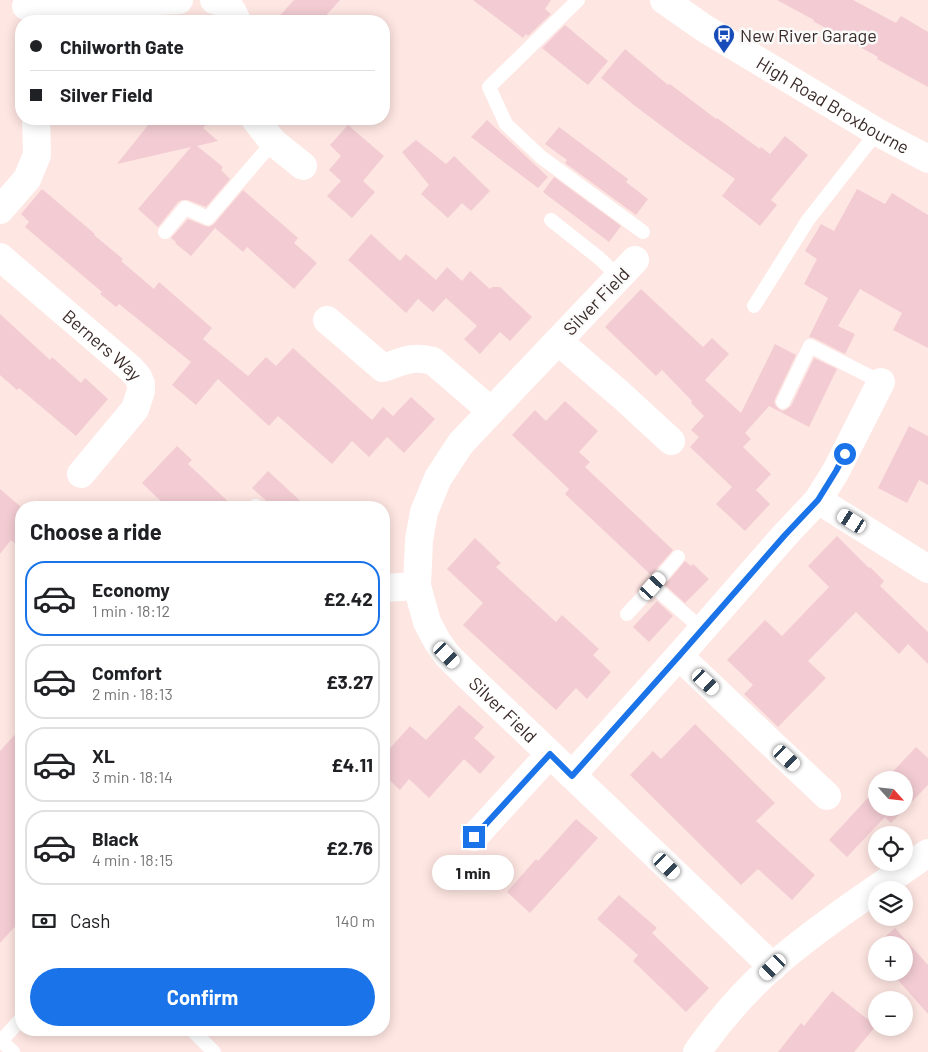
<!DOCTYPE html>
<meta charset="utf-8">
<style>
:root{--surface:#fff;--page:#f6f6f6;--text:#202124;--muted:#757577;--line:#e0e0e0;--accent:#1a73e8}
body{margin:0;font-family:Barlow,sans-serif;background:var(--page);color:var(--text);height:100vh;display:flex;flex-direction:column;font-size:19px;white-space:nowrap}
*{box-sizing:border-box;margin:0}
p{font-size:16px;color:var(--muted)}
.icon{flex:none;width:28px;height:28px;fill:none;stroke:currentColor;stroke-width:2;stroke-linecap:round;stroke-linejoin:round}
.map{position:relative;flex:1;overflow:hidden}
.panel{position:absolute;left:15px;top:501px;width:375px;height:535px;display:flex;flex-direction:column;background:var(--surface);border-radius:20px;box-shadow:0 2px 12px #0003}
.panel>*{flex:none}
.hud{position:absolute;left:15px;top:15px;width:375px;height:110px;border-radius:20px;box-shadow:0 2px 12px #0003;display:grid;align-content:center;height:110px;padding:0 15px;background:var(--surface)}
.needle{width:32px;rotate:117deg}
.controls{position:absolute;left:868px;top:771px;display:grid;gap:10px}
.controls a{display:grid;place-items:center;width:45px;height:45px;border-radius:50%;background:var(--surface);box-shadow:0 2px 12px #0003;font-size:25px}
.end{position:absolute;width:22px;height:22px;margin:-11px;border:6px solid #1a73e8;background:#fff;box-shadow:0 0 0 2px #fff}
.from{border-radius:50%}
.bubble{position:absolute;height:35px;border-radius:18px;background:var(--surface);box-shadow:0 2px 12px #0003;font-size:16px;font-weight:700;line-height:35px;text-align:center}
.car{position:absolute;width:15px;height:30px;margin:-15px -8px;border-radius:6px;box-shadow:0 0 4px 1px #0007;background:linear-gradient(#fff 24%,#345 0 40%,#fff 0 76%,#345 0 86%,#fff 0)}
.hud b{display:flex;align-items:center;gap:18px;height:48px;font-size:19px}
.hud b+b{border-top:1px solid var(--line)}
.hud i{width:12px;height:12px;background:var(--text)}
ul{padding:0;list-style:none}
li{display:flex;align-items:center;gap:15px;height:75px;margin:0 10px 8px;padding:0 5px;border:2px solid var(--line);border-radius:20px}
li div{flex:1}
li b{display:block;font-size:19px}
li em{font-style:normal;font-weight:700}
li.active{border-color:var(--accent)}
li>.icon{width:45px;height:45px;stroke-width:1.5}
h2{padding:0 15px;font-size:22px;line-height:60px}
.pay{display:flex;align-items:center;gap:12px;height:55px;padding:0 15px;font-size:19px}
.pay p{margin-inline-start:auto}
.button{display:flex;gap:10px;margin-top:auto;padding:10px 15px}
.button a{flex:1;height:58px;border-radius:30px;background:var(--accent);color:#fff;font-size:20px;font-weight:700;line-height:58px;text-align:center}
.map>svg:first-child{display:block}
</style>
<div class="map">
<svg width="928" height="1052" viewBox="0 0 928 1052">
<rect width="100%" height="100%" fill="#fee6e2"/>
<g fill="#f3ccd3">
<path d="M294,0H340L321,21H275Z"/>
<path d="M473,0H551L545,9L551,14L528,36L526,34L523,38Z"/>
<path d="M777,0H853L896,23L901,16L928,32V87L877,59L878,57L813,21L814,20Z"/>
<path d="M565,25L608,61L588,85L542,48Z"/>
<path d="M625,49L668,85L670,84L716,119L717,118L760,149L761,147L770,154L785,136L808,155L771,200L777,205L760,226L722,196L735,179L679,139L635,106L601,78Z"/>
<path d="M153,119H211L203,128L218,141L197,146L223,167L221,170L230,179L206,207L188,200H182L178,202L158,227L138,209L191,147L117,164Z"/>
<path d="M487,120L548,177L538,188L471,137Z"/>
<path d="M348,125L384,156L363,181L375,192L352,218L327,196L341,181L329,170L341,156L330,145Z"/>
<path d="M559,127L628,179L626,182L648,199L636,215L565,163L567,160L545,144Z"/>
<path d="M416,140L446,164L454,156L490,191L471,211L462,203L448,218L421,194L429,185L402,152Z"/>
<path d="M554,177L621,226L609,242L543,192Z"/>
<path d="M42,189L95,234L94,235L123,259L121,261L154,289L159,282L212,328L203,339L248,376L266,357L276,366L293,348L372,420L383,407L393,416L411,397L435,419L404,453L387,437L369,457L352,441L332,464L278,416L269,426L218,379L196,405L172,385L191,362L119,304L116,307L100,294L102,292L25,227L29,222L21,214Z"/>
<path d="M857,189L885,204L892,193L928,215V348L893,330L902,313L860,289L838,326L855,334L845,354L814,338L809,337L828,298L804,284L817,259L805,251L821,224L834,231Z"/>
<path d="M243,190L298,238L294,243L317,263L294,289L247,247L243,252L215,228L191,256L175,243L176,242L171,238L188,219L205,226L209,227L214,224Z"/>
<path d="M371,234L400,261L406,254L436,280L447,267L462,281L470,271L490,289L492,287H500L532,317L510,341L500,332L480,354L464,339L477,326L446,298L433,312L418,299L406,313L348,260Z"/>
<path d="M641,289L703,347L712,338L729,354L705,380L741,413L775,344L796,355L775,399L774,402L776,406L780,410L783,411L787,409L791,406L814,358L837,369L809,427L769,406L745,433L751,439L743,447L771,474L756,490L770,504L745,531L716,504L732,487L690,447L699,437L691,430L704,416L691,403L692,401L662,370L656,376L605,327Z"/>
<path d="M0,314L50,360L52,357L81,383L85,378L108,399L76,436L19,388L17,390L0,375Z"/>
<path d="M565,401L598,431L579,452L590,462L585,467L673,550L651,575L565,494L569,489L512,435L535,410L546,421Z"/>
<path d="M909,426L928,436V485L919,480L907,503L878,488Z"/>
<path d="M177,446L192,460L188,464L235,508H168L142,483Z"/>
<path d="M268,471L308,508H274L252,488Z"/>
<path d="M0,489L21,507V549L11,540L0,554Z"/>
<path d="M837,536L869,568L870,567L884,581L880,586L928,632V664L908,644L899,654L856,612L808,661L826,678L778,727L744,694L753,685L727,660L765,620L782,636L829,587L808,566Z"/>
<path d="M475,538L501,563L496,567L556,622L562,615L599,649L593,655L611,672L587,699L576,688L556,710L463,625L483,603L447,569Z"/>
<path d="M685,561L691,566L693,564L709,579L685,603L665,585Z"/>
<path d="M657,601L673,616L649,642L633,627Z"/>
<path d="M459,705L484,727L474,738L495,757L480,774L464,759L429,798L409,779L400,790L384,775V755L410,726L426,740Z"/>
<path d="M695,724L775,803L756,821L815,875L792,900L758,869L741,885L630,775L653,751L661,759Z"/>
<path d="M21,728V920L0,943V751Z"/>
<path d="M916,747L928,758V785L891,823L885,817L847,857L829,840L876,789V808H904V780H885Z"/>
<path d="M576,819L598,838L530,913L507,892L536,859L538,861Z"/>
<path d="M619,895L657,928L652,933L709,988L686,1012L633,961L638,955L597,919Z"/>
<path d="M895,928L928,965V1014L891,972H904V945H876V956L870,950Z"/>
<path d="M832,991L876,1026L854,1052H778L801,1023L804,1026Z"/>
</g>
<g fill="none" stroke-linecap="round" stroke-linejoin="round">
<g stroke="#fff" stroke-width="14">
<path d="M578,0L489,87L506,124L541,157L643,232"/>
<path d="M551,220L599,258L619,277"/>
<path d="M165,232L185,208L208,218L273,142"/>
<path d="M754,306L808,220L877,132"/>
<path d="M783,402L810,346L881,382"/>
<path d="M255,508L256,506"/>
<path d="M678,557L653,586L702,629"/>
<path d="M627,614L653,586"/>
<path d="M192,1030L214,1052"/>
<path d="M0,1040L13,1052"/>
<path d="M1,1041L21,1019"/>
</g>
<g stroke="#fff" stroke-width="28">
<path d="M214,0C229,3 231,7 237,21"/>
<path d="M26,6L179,0"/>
<path d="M255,119L273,142L303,166"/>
<path d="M0,210L27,179L37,155L36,119"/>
<path id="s1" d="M0,257L131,369L138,377L141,384V391L135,409L81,474"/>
<path id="s2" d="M635,260L461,443L438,478L424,512L419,540L417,586L427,622L437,641L447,655L463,671L773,967"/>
<path d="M327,320L383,368C402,362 412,355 433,361L491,411"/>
<path d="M558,341L621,395L671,441"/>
<path d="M818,500L928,569"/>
<path d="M384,588L417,586"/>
<path d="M679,656L827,796"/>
<path d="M572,775L679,656L785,535L818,500L836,471L881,382"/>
<path d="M474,837L550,754"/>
<path d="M697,1052C719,1021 745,991 773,966C822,924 875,890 928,853"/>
</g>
<path stroke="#fff" stroke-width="28" id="s3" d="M664,0L704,28L877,132L928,159"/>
</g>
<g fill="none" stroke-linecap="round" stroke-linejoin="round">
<path stroke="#1a73e8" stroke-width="6" d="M474,837L550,754L572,776L679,656L785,535L818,500L836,471L845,454"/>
</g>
<defs>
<g id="bus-pin" transform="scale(1.125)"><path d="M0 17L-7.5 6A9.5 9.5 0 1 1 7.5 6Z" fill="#184db9" stroke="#fafafa"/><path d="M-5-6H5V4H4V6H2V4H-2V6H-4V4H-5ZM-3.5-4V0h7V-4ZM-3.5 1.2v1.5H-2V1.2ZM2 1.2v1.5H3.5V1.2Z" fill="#fff"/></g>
</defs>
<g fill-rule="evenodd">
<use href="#bus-pin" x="724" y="35"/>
</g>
<g text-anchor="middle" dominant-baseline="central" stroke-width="5" stroke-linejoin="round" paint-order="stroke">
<g font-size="18" fill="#3a2b28" stroke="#fafafa" text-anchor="start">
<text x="740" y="35">New River Garage</text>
</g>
<g font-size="18" fill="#3a2b28" stroke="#fafafa">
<text stroke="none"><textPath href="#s3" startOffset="199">High Road Broxbourne</textPath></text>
<text transform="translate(596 301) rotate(-46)">Silver Field</text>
<text stroke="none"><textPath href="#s1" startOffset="135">Berners Way</textPath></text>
<text stroke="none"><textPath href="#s2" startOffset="560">Silver Field</textPath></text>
</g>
</g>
</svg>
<div class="controls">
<a><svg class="needle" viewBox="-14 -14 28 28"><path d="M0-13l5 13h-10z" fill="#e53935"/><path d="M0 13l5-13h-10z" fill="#757577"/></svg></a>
<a><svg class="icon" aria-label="locate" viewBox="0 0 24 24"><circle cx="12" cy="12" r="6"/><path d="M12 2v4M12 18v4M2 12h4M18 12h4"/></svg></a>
<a><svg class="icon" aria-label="layers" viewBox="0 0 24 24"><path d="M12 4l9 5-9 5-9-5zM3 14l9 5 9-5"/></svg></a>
<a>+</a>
<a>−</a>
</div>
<i class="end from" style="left:845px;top:454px"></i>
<i class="end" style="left:474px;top:837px"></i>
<div class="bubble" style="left:432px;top:855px;width:82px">1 min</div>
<i class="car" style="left:852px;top:521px;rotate:302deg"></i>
<i class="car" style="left:653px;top:586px;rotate:42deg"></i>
<i class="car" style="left:447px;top:655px;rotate:136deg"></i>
<i class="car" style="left:706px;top:682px;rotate:133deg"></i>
<i class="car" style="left:787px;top:758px;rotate:133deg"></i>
<i class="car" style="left:667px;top:866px;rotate:134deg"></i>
<i class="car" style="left:773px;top:967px;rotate:226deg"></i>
<div class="hud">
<b><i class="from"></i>Chilworth Gate</b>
<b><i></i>Silver Field</b>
</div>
<section class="panel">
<h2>Choose a ride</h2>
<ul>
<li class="active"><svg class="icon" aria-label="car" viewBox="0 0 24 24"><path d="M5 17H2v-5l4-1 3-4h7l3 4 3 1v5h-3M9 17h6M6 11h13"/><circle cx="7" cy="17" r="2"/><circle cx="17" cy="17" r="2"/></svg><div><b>Economy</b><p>1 min · 18:12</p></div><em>£2.42</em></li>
<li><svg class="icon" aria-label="car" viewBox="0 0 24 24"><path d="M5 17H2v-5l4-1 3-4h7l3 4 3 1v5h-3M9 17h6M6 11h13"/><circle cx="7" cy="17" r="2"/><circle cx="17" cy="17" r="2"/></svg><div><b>Comfort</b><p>2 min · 18:13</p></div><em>£3.27</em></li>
<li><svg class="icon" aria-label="car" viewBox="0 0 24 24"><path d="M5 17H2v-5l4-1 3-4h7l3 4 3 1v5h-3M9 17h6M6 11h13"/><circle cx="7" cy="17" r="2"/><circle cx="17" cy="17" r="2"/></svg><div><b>XL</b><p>3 min · 18:14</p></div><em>£4.11</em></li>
<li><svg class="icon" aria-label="car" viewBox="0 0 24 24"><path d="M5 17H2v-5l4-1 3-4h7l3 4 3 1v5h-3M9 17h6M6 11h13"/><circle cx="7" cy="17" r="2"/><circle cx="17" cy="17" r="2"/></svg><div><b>Black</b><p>4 min · 18:15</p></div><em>£2.76</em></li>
</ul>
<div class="pay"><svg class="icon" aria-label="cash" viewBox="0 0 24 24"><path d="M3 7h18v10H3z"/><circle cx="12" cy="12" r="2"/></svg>Cash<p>140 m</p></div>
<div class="button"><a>Confirm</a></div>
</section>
</div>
